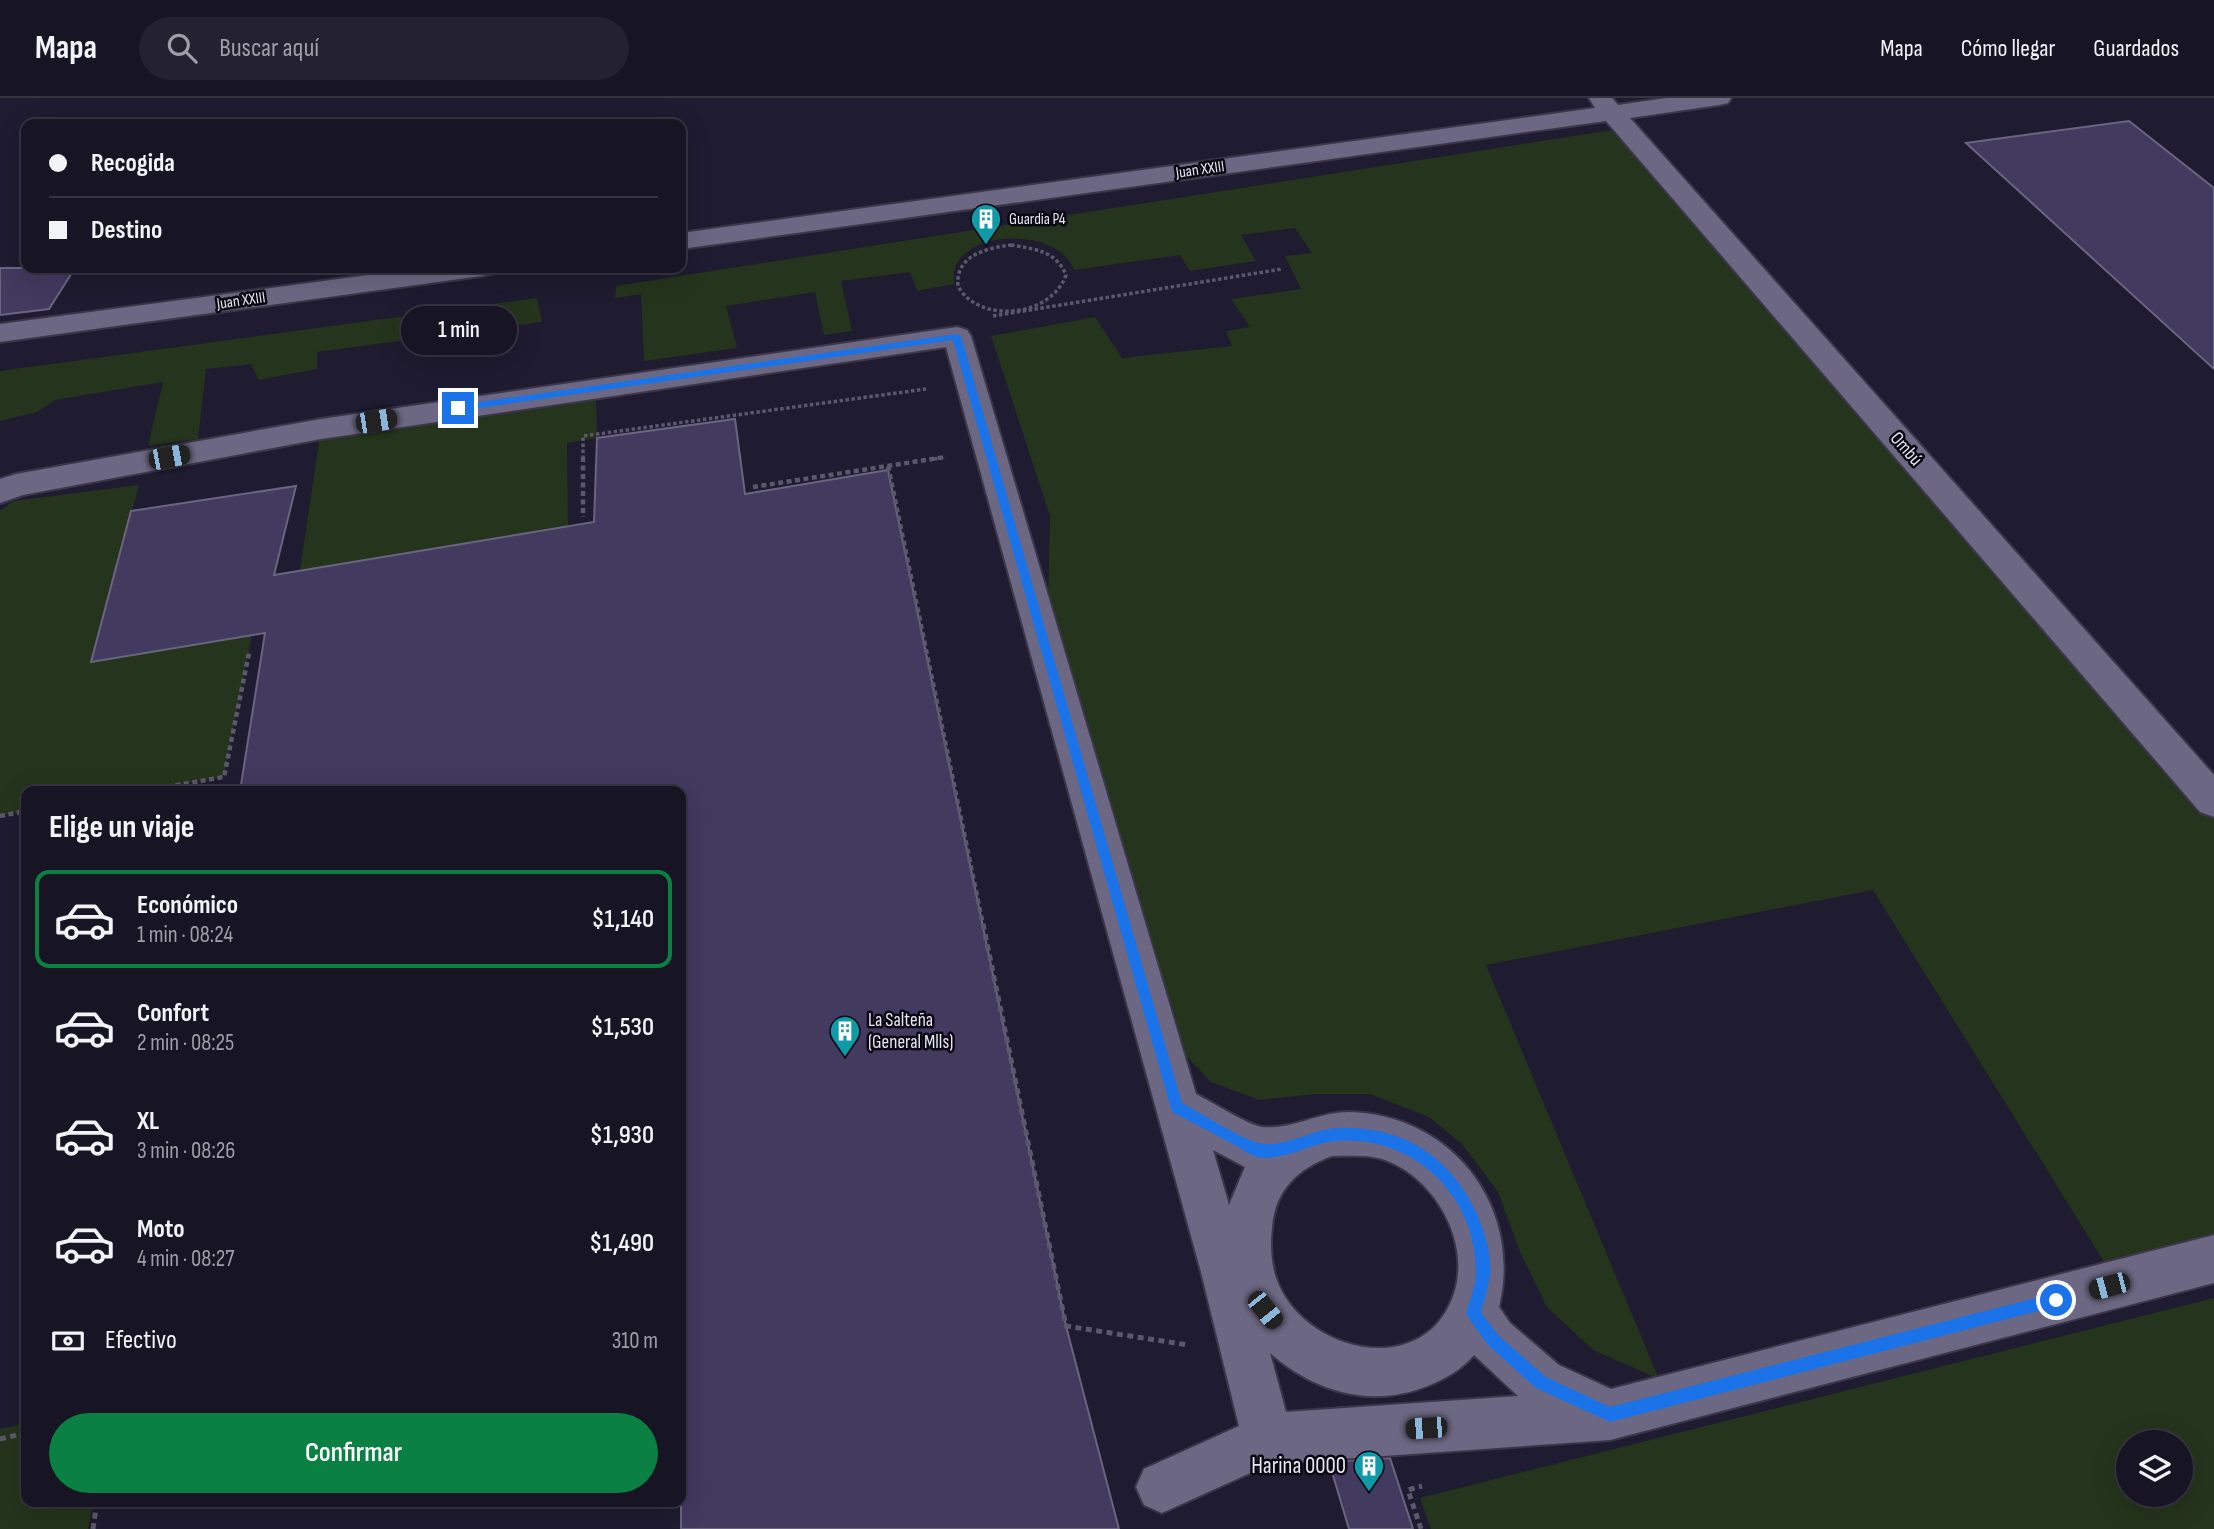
<!DOCTYPE html>
<html lang="es">
<meta charset="utf-8">
<style>
:root{--surface:#171424;--page:#242131;--text:#f1f3f6;--muted:#9e9ea6;--line:#363341;--accent:#0b8043}
body{margin:0;font-family:"Sofia Sans Condensed",sans-serif;background:var(--page);color:var(--text);height:100vh;display:flex;flex-direction:column;font-size:26px;white-space:nowrap}
*{box-sizing:border-box;margin:0}
p{font-size:23px;color:var(--muted)}
.icon{flex:none;width:38px;height:38px;fill:none;stroke:currentColor;stroke-width:2;stroke-linecap:round;stroke-linejoin:round}
.map{position:relative;flex:1;overflow:hidden}
.sheet{position:absolute;left:21px;top:688px;width:665px;height:721px;display:flex;flex-direction:column;background:var(--surface);border-radius:14px;box-shadow:0 7px 28px #0002,0 0 0 2px var(--line)}
.sheet>*{flex:none}
.guide{position:absolute;left:21px;top:21px;width:665px;height:154px;border-radius:14px;box-shadow:0 7px 28px #0002,0 0 0 2px var(--line);display:grid;align-content:center;height:154px;padding:0 28px;background:var(--surface)}
.controls{position:absolute;left:2116px;top:1332px;display:grid;gap:14px}
.controls a{display:grid;place-items:center;width:77px;height:77px;border-radius:50%;background:var(--surface);box-shadow:0 7px 28px #0002,0 0 0 2px var(--line);font-size:35px}
.end{position:absolute;width:32px;height:32px;margin:-16px;border:9px solid #1a73e8;background:#fff;box-shadow:0 0 0 4px #fff}
.from{border-radius:50%}
.bubble{position:absolute;height:49px;border-radius:24px;background:var(--surface);box-shadow:0 7px 28px #0002,0 0 0 2px var(--line);font-size:23px;font-weight:600;line-height:49px;text-align:center}
.car{position:absolute;width:21px;height:42px;margin:-21px -10px;border-radius:9px;box-shadow:0 0 5px 2px #0007;background:linear-gradient(#222 24%,#8ab4d8 0 40%,#222 0 76%,#8ab4d8 0 86%,#222 0)}
.guide b{display:flex;align-items:center;gap:24px;height:66px;font-size:26px}
.guide b+b{border-top:2px solid var(--line)}
.guide i{width:18px;height:18px;background:var(--text)}
ul{padding:0;list-style:none}
li{display:flex;align-items:center;gap:21px;height:98px;margin:0 14px 10px;padding:0 14px;border:4px solid transparent;border-radius:14px}
li div{flex:1}
li b{display:block;font-size:26px}
li em{font-style:normal;font-weight:600}
li.on{border-color:var(--accent)}
li>.icon{width:63px;height:63px;stroke-width:1.5}
h2{padding:0 28px;font-size:32px;line-height:84px}
.pay{display:flex;align-items:center;gap:18px;height:77px;padding:0 28px;font-size:26px}
.pay p{margin-inline-start:auto}
.action{display:flex;gap:14px;margin-top:auto;padding:14px 28px}
.action a{flex:1;height:80px;border-radius:42px;background:var(--accent);color:#fff;font-size:28px;font-weight:600;line-height:80px;text-align:center}
header{display:flex;align-items:center;gap:42px;box-sizing:border-box;height:98px;padding:0 35px;background:var(--surface);border-bottom:2px solid var(--line)}
header strong{font-size:33px}
nav{display:flex;gap:38px;margin-inline-start:auto;font-size:24px}
.search{width:490px;height:63px;background:var(--page);display:flex;align-items:center;gap:18px;box-sizing:border-box;padding:0 24px;border-radius:38px;color:var(--muted);font-size:26px}
.map>svg:first-child{display:block}
</style>
<header>
<strong>Mapa</strong>
<div class="search"><svg class="icon" aria-label="search" viewBox="0 0 24 24"><circle cx="10" cy="10" r="6"/><path d="M15 15l6 6"/></svg>Buscar aquí</div>
<nav><a>Mapa</a><a>Cómo llegar</a><a>Guardados</a></nav>
</header>
<div class="map">
<svg width="2214" height="1431" viewBox="0 0 2214 1431">
<rect width="100%" height="100%" fill="#1f1b30"/>
<g fill="#25341c" fill-rule="evenodd">
<path d="M1625,30L2214,703V1152L2111,1175L1873,792L1486,867L1659,1281L1593,1252L1547,1209L1520,1154L1498,1094L1463,1047L1429,1019L1370,996H1316L1259,1002L1211,984L1187,959L1170,934L1048,507L1050,418L991,238L1095,219L1122,260L1232,248L1226,233L1250,229L1231,201L1301,191L1285,158L1312,155L1295,130L1241,137L1256,163L1190,173L1180,157L1074,172C1059,126 946,130 954,186L917,193L910,174L841,183L852,233L824,237L815,194L726,208L737,250L644,263L641,196L615,200L616,188Z"/>
<path d="M537,200L542,224L317,254V271L259,282L251,266L206,271L198,341L148,348L163,284L55,302L37,314L0,323V273Z"/>
<path d="M596,290L597,340L567,345L568,429L300,472L321,331Z"/>
<path d="M139,387L91,563L252,537L224,679L142,693H26V713L0,718V413L13,403Z"/>
<path d="M2214,1200V1431H1431L1420,1400ZM2128,1344H2180V1396H2128Z"/>
<path d="M26,1325V1404H93L88,1431H0V1331Z"/>
</g>
<g fill="#423a5f" stroke="#69657f" stroke-width="2">
<path d="M2129,23L2214,90V271L1966,45Z"/>
<path d="M0,170H75L49,211L0,217Z"/>
<path d="M735,321L745,396L888,372L1066,1228L1119,1431H681V693H240L265,535L91,564L131,413L296,388L274,477L594,424L597,340Z"/>
<path d="M1390,1360L1413,1431H1349L1329,1364Z"/>
</g>
<g fill="none" stroke-linecap="round" stroke-linejoin="round">
<g stroke="#3b3649" stroke-width="4">
<g id="minor">
<path d="M1589,0H1612L1618,7L1666,0H1731L1728,5L1719,7L1630,20L2214,677V719L2200,714L1606,23L681,151V135L1595,10Z"/>
<path d="M421,170H495L491,176L481,178L0,244V226Z"/>
<path d="M957,229L967,232L971,238L1196,996C1210,1003 1250,1028 1262,1029C1293,1032 1320,1013 1350,1014C1453,1017 1523,1110 1499,1209L1510,1225L1559,1267L1611,1291L2214,1137V1185L1610,1342L1270,1366L1162,1415L1144,1407L1136,1389L1144,1371L1239,1328L1201,1174L946,249L321,341L23,397L0,405V381L16,376L321,321ZM1213,1052L1245,1069L1229,1107ZM1332,1058C1350,1058 1373,1056 1390,1064C1439,1085 1473,1150 1452,1201C1419,1284 1298,1252 1275,1177C1271,1162 1270,1146 1272,1130C1275,1092 1297,1071 1332,1058ZM1270,1255C1316,1295 1373,1311 1430,1287C1447,1280 1462,1271 1474,1257L1518,1298L1286,1314Z"/>
</g>
</g>
<g stroke="#5b586b" stroke-width="3.5" stroke-dasharray="3.5 2.5" stroke-linecap="butt">
<path d="M1011,147C1035,151 1056,153 1066,177C1051,220 978,226 958,188C955,158 986,150 1011,147Z"/>
<path d="M993,218L1282,171"/>
<path d="M583,361V338L926,291"/>
<path d="M934,361L946,359"/>
</g>
<g stroke="#5b586b" stroke-width="4.5" stroke-dasharray="5 3.5" stroke-linecap="butt">
<path d="M583,359V419"/>
<path d="M888,368L983,827"/>
<path d="M753,389L945,359"/>
<path d="M142,693L224,679L249,555"/>
<path d="M0,718L26,713"/>
</g>
<g stroke="#5b586b" stroke-width="5" stroke-dasharray="6 4.5" stroke-linecap="butt">
<path d="M983,826L1066,1228L1188,1247"/>
<path d="M0,1341L26,1335"/>
<path d="M93,1431L97,1404"/>
<path d="M1421,1431L1408,1392L1422,1388"/>
</g>
<use href="#minor" fill="#6c6782" fill-rule="evenodd"/>
</g>
<path fill="#1a73e8" d="M957,236L961,238L1182,1005C1201,1015 1240,1040 1258,1045C1280,1051 1315,1031 1336,1030C1401,1027 1450,1057 1477,1116C1485,1134 1492,1158 1490,1178C1488,1190 1484,1203 1481,1214L1498,1237L1546,1279L1610,1309L2056,1195L2061,1197V1207L1610,1324L1536,1290L1488,1247L1466,1216C1469,1203 1476,1188 1476,1175C1477,1097 1412,1036 1335,1043C1310,1045 1283,1064 1257,1059C1249,1057 1241,1050 1233,1046C1213,1035 1193,1025 1172,1014L953,242L458,313L454,310L458,307Z"/>
<defs>
<g id="building-pin" transform="scale(1.575)"><path d="M0 17L-7.5 6A9.5 9.5 0 1 1 7.5 6Z" fill="#0f9aa8" stroke="#090710"/><path d="M-4-6H4V6H1V3H-1V6H-4ZM-2.5-4.3h1.7v1.8h-1.7ZM.8-4.3h1.7v1.8H.8ZM-2.5-1h1.7V.8h-1.7ZM.8-1h1.7V.8H.8Z" fill="#fff"/></g>
</defs>
<g fill-rule="evenodd">
<use href="#building-pin" x="986" y="121"/>
<use href="#building-pin" x="845" y="933"/>
<use href="#building-pin" x="1369" y="1368"/>
</g>
<g text-anchor="middle" dominant-baseline="central" stroke-width="5" stroke-linejoin="round" paint-order="stroke">
<g font-size="16" fill="#e8e6f5" stroke="#090710">
<text transform="translate(1200 72) rotate(-8)">Juan XXIII</text>
<text transform="translate(241 203) rotate(-8)">Juan XXIII</text>
</g>
<g font-size="16" fill="#e8e6f5" stroke="#090710" text-anchor="start">
<text x="1009" y="121">Guardia P4</text>
</g>
<g font-size="19" fill="#e8e6f5" stroke="#090710">
<text transform="translate(1906 351) rotate(49)">Ombú</text>
</g>
<g font-size="19" fill="#e8e6f5" stroke="#090710" text-anchor="start">
<text x="868" y="922">La Salteña<tspan x="868" dy="22">(General Mlls)</tspan></text>
</g>
<g font-size="23" fill="#e8e6f5" stroke="#090710" text-anchor="end">
<text x="1346" y="1368">Harina 0000</text>
</g>
</g>
</svg>
<div class="controls">
<a><svg class="icon" aria-label="layers" viewBox="0 0 24 24"><path d="M12 4l9 5-9 5-9-5zM3 14l9 5 9-5"/></svg></a>
</div>
<i class="end from" style="left:2056px;top:1202px"></i>
<i class="end" style="left:458px;top:310px"></i>
<div class="bubble" style="left:401px;top:208px;width:116px">1 min</div>
<i class="car" style="left:376px;top:323px;rotate:81deg"></i>
<i class="car" style="left:169px;top:359px;rotate:79deg"></i>
<i class="car" style="left:2109px;top:1188px;rotate:255deg"></i>
<i class="car" style="left:1265px;top:1212px;rotate:141deg"></i>
<i class="car" style="left:1426px;top:1330px;rotate:266deg"></i>
<div class="guide">
<b><i class="from"></i>Recogida</b>
<b><i></i>Destino</b>
</div>
<section class="sheet">
<h2>Elige un viaje</h2>
<ul>
<li class="on"><svg class="icon" aria-label="car" viewBox="0 0 24 24"><path d="M5 17H2v-5l4-1 3-4h7l3 4 3 1v5h-3M9 17h6M6 11h13"/><circle cx="7" cy="17" r="2"/><circle cx="17" cy="17" r="2"/></svg><div><b>Económico</b><p>1 min · 08:24</p></div><em>$1,140</em></li>
<li><svg class="icon" aria-label="car" viewBox="0 0 24 24"><path d="M5 17H2v-5l4-1 3-4h7l3 4 3 1v5h-3M9 17h6M6 11h13"/><circle cx="7" cy="17" r="2"/><circle cx="17" cy="17" r="2"/></svg><div><b>Confort</b><p>2 min · 08:25</p></div><em>$1,530</em></li>
<li><svg class="icon" aria-label="car" viewBox="0 0 24 24"><path d="M5 17H2v-5l4-1 3-4h7l3 4 3 1v5h-3M9 17h6M6 11h13"/><circle cx="7" cy="17" r="2"/><circle cx="17" cy="17" r="2"/></svg><div><b>XL</b><p>3 min · 08:26</p></div><em>$1,930</em></li>
<li><svg class="icon" aria-label="car" viewBox="0 0 24 24"><path d="M5 17H2v-5l4-1 3-4h7l3 4 3 1v5h-3M9 17h6M6 11h13"/><circle cx="7" cy="17" r="2"/><circle cx="17" cy="17" r="2"/></svg><div><b>Moto</b><p>4 min · 08:27</p></div><em>$1,490</em></li>
</ul>
<div class="pay"><svg class="icon" aria-label="cash" viewBox="0 0 24 24"><path d="M3 7h18v10H3z"/><circle cx="12" cy="12" r="2"/></svg>Efectivo<p>310 m</p></div>
<div class="action"><a>Confirmar</a></div>
</section>
</div>
